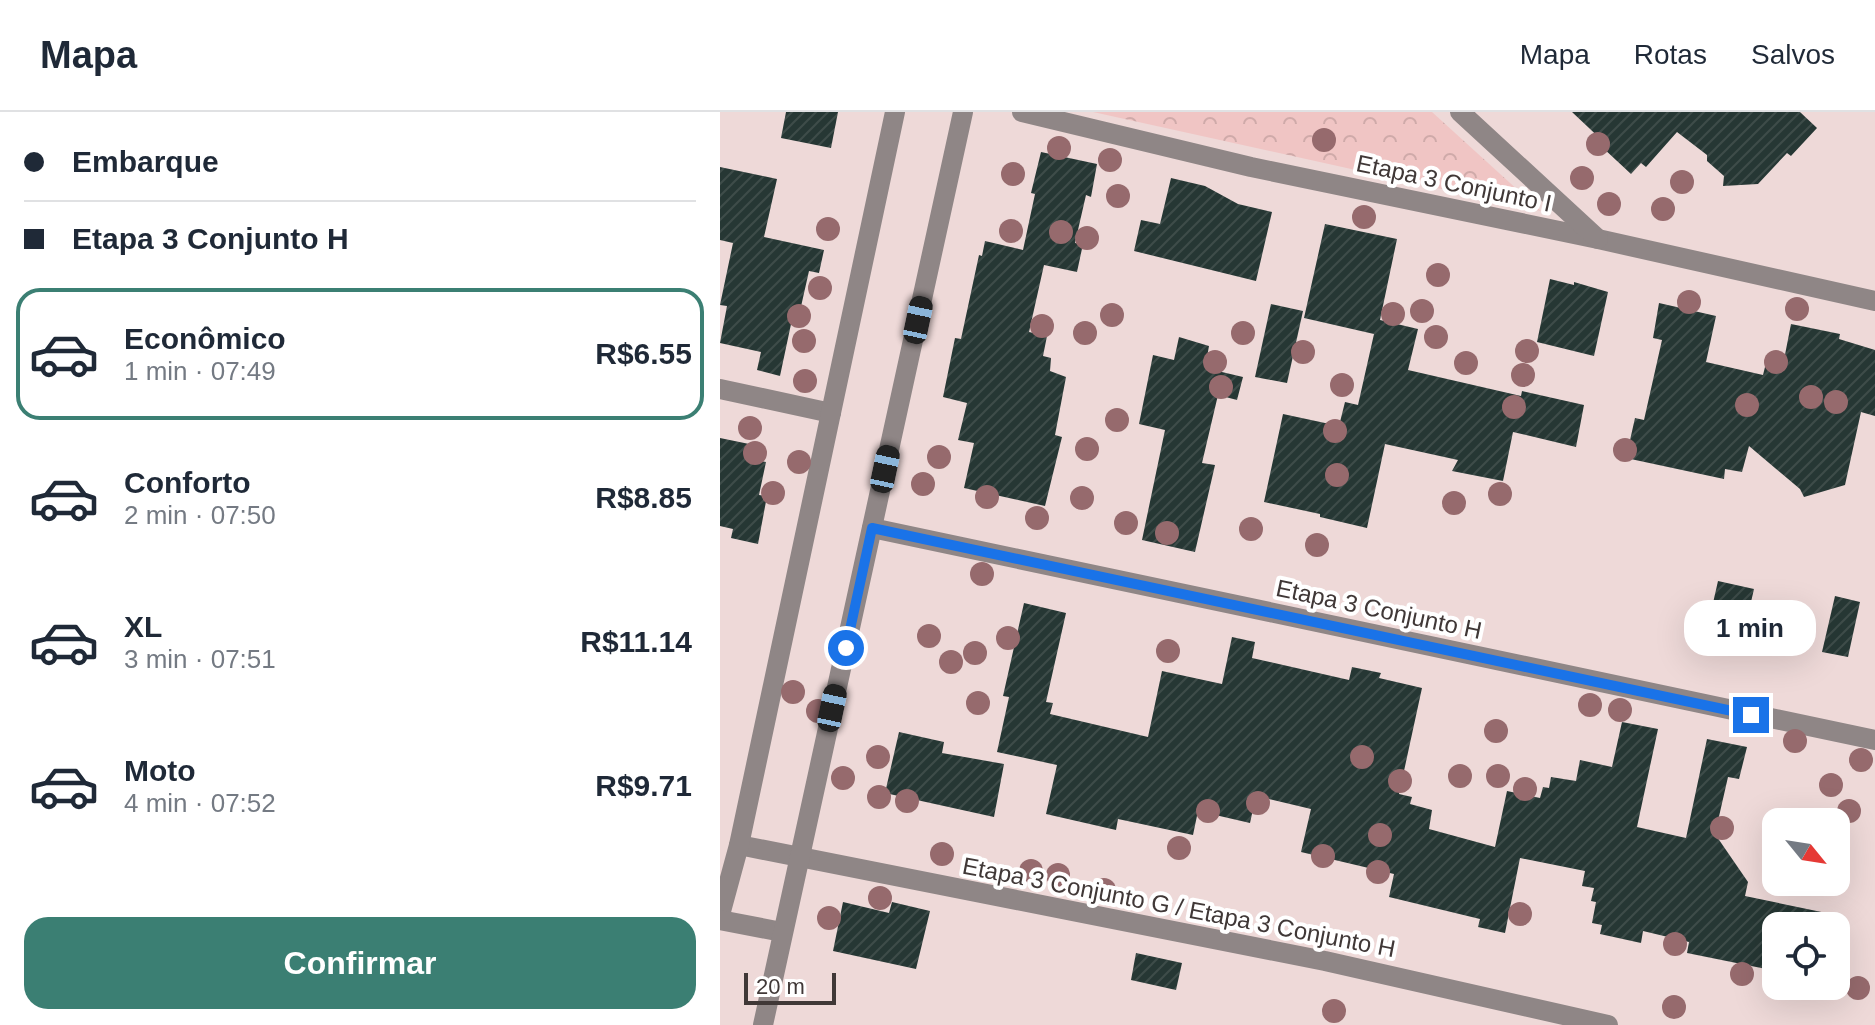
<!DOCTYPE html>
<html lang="pt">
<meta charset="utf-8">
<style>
:root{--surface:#fff;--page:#f2f2f3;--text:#1f2937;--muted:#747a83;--line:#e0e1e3;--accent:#3b7f73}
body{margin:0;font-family:Helvetica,sans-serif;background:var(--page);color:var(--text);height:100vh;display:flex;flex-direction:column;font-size:30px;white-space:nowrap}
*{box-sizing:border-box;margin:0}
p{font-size:26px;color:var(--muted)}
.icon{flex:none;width:44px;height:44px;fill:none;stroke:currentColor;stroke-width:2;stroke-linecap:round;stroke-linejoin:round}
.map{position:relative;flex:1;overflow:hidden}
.drawer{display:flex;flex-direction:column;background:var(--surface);width:720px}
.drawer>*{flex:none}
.hud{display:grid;align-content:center;height:176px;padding:0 24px;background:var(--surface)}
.needle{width:52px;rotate:120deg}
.buttons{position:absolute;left:1042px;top:696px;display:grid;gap:16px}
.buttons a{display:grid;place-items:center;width:88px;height:88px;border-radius:16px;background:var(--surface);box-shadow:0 8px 32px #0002;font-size:40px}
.scale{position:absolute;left:24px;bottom:20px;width:92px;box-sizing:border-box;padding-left:8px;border:4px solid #403837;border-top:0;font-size:22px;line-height:28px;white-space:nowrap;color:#403837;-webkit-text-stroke:6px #fff;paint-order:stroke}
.end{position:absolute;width:36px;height:36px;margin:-18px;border:10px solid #1a73e8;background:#fff;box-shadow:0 0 0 4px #fff}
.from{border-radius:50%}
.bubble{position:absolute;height:56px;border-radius:24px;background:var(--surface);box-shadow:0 8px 32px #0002;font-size:26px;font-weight:700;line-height:56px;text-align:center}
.car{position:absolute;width:24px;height:48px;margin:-24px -12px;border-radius:10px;box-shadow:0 0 6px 2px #0007;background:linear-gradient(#222 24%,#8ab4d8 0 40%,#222 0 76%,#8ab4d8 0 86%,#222 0)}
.hud b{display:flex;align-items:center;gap:28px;height:76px;font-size:30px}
.hud b+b{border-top:2px solid var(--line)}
.hud i{width:20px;height:20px;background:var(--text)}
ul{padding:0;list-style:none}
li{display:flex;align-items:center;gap:24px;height:132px;margin:0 16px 12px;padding:0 8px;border:4px solid transparent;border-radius:24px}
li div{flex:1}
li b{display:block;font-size:30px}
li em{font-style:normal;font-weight:700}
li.selected{border-color:var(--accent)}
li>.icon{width:72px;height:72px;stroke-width:1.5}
.button{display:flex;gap:16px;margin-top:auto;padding:16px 24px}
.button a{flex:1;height:92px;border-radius:24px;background:var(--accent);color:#fff;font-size:32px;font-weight:700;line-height:92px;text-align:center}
header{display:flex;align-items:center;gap:48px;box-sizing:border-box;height:112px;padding:0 40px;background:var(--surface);border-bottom:2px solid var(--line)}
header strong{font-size:38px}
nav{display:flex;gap:44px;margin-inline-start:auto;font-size:28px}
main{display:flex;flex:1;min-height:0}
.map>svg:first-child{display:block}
</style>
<header>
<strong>Mapa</strong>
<nav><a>Mapa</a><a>Rotas</a><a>Salvos</a></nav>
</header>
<main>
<section class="drawer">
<div class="hud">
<b><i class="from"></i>Embarque</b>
<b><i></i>Etapa 3 Conjunto H</b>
</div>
<ul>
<li class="selected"><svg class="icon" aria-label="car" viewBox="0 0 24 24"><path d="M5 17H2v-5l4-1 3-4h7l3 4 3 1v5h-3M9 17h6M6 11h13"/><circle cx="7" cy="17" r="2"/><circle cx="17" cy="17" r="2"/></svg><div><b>Econômico</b><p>1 min · 07:49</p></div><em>R$6.55</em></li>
<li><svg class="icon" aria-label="car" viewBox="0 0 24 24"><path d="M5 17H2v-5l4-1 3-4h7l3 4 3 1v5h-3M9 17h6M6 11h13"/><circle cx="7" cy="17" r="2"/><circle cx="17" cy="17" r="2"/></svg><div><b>Conforto</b><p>2 min · 07:50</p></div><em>R$8.85</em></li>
<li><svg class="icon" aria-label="car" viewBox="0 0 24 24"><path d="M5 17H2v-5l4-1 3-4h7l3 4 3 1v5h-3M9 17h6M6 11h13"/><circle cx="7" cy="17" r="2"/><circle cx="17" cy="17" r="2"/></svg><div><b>XL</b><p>3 min · 07:51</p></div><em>R$11.14</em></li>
<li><svg class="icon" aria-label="car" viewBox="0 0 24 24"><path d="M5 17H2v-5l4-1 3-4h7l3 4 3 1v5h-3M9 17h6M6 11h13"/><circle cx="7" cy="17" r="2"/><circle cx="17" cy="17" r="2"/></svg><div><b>Moto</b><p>4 min · 07:52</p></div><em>R$9.71</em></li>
</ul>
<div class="button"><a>Confirmar</a></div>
</section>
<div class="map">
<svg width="1155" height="913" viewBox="0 0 1155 913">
<defs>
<pattern id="park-crowns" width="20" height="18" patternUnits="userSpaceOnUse" patternTransform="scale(2)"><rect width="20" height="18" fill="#f0c5c4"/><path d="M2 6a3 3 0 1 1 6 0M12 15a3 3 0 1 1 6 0" fill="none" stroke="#cfaaa9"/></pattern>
<pattern id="building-hatch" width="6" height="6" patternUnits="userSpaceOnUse" patternTransform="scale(2)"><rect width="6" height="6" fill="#263734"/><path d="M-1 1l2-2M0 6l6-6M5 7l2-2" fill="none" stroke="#3e4c49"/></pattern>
</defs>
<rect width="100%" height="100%" fill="#eed9d8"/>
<path fill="url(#park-crowns)" d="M373,0H712L821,99Z"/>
<g fill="url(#building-hatch)">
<path d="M66,0H118L111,36L61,26Z"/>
<path d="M852,0H1080L1097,16L1071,44L1067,41L1038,72L1003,74L1004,64L987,49V43L957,20L926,55L921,51L911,62L882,35L886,32Z"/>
<path d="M321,40L377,52L371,85L366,83L355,131L363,132L357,160L324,153L309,220L327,224L323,244L331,246L330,259L346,265L335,323L342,325L325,394L244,376L254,331L238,328L247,291L223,285L235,226L241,227L259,143L262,144L265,129L303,138L315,82L311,81Z"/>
<path d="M0,55L57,67L44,125L104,138L99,161L89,159L80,199L74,198L60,264L37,258L41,240L0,231L7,194L0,193L13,131L0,128Z"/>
<path d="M451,66L485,74L518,92L552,100L536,169L414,139L421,108L440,112Z"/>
<path d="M605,112L677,127L660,208L698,217L688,258L801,284L802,279L864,293L856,335L793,320L783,369L732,359L738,348L665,332L647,416L600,405V402L544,390L563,302L619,314L625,290L638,293L654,222L584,206Z"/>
<path d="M830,167L854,173V170L888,180L874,244L817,230Z"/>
<path d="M939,191L996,204L986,250L1043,263L1045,255L1062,258L1071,212L1120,222L1119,227L1155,238V304L1141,300L1125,373L1084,385L1080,377L1029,334L1022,360L1005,357L1004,367L906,346L915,306L924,308L942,228L933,226Z"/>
<path d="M551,192L583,199L567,271L535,265Z"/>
<path d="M459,225L489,234L485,256L523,265L517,288L498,283L482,351L495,353L475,440L422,428L445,318L419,312L433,243L454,248Z"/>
<path d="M0,326L34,333L32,347L46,350L39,383L47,384L38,432L11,426L13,417L0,414Z"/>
<path d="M998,469L1034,477L1019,542L991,536L993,491Z"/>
<path d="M1115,484L1140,490L1128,545L1102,540Z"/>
<path d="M304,491L346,501L326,590L333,591L330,602L428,625L442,559L502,572L512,525L535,530L532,546L629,568L632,555L661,561L659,566L702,576L679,682L692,685L690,692L712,698L709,717L775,735L787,679L820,686L823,675L829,676L831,665L856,669L860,648L892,655L902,610L938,617L917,715L966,726L987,627L1027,635L1019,667L1008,665L995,722L1028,770L1025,784L1116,803L1115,814H1056V859L967,841L969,830L923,819L921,831L880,822L882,813L872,811L876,790L871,789L874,776L862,774L865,759L800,746L785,821L758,815L760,807L669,785L674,762L581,740L591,697L536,684L530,711L478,699L473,723L398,707L396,718L326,702L337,653L277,640L289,585L283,584Z"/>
<path d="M179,620L224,630L222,641L284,652L274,705L165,681Z"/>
<path d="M123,790L169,801L172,790L210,799L196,857L113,839Z"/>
<path d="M416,841L462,851L456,878L411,868Z"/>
</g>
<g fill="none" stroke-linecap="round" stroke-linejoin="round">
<g stroke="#8f8686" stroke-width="20">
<path d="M302,0L531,55L878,127L1155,189"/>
<path d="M740,0L878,127"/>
<path d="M0,277L111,301"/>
<path d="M152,416L1155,628"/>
<path d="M19,733L605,849L888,913"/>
<path d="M0,803L19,733L175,0"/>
<path d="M0,808L62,820"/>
<path d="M43,913L243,0"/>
</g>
</g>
<g fill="#966a6d">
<circle cx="604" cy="28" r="12"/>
<circle cx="878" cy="32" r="12"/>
<circle cx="339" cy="36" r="12"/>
<circle cx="390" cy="48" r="12"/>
<circle cx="293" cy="62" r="12"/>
<circle cx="862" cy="66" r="12"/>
<circle cx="962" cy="70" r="12"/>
<circle cx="398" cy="84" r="12"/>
<circle cx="889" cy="92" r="12"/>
<circle cx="943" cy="97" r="12"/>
<circle cx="644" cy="105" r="12"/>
<circle cx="108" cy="117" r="12"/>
<circle cx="291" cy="119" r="12"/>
<circle cx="341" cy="120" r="12"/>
<circle cx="367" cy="126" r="12"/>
<circle cx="718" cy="163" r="12"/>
<circle cx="100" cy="176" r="12"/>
<circle cx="969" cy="190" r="12"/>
<circle cx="1077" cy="197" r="12"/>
<circle cx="702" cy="199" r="12"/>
<circle cx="673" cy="202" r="12"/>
<circle cx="392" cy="203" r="12"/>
<circle cx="79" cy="204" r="12"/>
<circle cx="322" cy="214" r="12"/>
<circle cx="365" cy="221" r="12"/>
<circle cx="523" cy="221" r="12"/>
<circle cx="716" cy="225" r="12"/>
<circle cx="84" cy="229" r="12"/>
<circle cx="807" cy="239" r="12"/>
<circle cx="583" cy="240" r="12"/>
<circle cx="495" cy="250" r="12"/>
<circle cx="1056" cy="250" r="12"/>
<circle cx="746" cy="251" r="12"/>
<circle cx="803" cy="263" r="12"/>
<circle cx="85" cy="269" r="12"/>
<circle cx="622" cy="273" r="12"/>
<circle cx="501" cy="275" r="12"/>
<circle cx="1091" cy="285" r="12"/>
<circle cx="1116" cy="290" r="12"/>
<circle cx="1027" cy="293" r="12"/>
<circle cx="794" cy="295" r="12"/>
<circle cx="397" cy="308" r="12"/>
<circle cx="30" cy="316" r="12"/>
<circle cx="615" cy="319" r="12"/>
<circle cx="367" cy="337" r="12"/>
<circle cx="905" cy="338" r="12"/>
<circle cx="35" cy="341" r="12"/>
<circle cx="219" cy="345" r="12"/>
<circle cx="79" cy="350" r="12"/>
<circle cx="617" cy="363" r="12"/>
<circle cx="203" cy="372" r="12"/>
<circle cx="53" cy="381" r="12"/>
<circle cx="780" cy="382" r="12"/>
<circle cx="267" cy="385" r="12"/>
<circle cx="362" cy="386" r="12"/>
<circle cx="734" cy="391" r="12"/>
<circle cx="317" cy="406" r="12"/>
<circle cx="406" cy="411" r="12"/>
<circle cx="531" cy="417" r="12"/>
<circle cx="447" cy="421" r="12"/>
<circle cx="597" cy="433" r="12"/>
<circle cx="262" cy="462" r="12"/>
<circle cx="209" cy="524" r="12"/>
<circle cx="288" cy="526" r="12"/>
<circle cx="448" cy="539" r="12"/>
<circle cx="255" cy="541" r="12"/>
<circle cx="231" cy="550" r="12"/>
<circle cx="73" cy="580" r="12"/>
<circle cx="258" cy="591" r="12"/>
<circle cx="870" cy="593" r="12"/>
<circle cx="900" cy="598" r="12"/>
<circle cx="98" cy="599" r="12"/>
<circle cx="776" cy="619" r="12"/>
<circle cx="1075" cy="629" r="12"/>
<circle cx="158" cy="645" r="12"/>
<circle cx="642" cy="645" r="12"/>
<circle cx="1141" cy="648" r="12"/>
<circle cx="740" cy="664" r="12"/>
<circle cx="778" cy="664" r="12"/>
<circle cx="123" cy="666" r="12"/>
<circle cx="680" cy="669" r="12"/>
<circle cx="1111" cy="673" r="12"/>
<circle cx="805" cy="677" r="12"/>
<circle cx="159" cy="685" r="12"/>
<circle cx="187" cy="689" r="12"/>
<circle cx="538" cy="691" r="12"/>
<circle cx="488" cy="699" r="12"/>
<circle cx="1129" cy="699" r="12"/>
<circle cx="1002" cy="716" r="12"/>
<circle cx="660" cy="723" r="12"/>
<circle cx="459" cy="736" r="12"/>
<circle cx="222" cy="742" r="12"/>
<circle cx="603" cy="744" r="12"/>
<circle cx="311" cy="759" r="12"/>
<circle cx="658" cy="760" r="12"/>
<circle cx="338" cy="763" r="12"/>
<circle cx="384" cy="778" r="12"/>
<circle cx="160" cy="786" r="12"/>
<circle cx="800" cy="802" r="12"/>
<circle cx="109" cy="806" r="12"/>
<circle cx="955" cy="832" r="12"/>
<circle cx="1022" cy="862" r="12"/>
<circle cx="1138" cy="876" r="12"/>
<circle cx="954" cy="895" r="12"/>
<circle cx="614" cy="899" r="12"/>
</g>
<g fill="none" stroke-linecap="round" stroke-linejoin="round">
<path stroke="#1a73e8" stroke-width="10" d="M126,536L152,416L1031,603"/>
</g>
<g text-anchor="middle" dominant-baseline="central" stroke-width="8" stroke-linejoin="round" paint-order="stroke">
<g font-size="24" fill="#403837" stroke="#fff">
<text transform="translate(734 71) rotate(12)">Etapa 3 Conjunto I</text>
<text transform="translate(659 497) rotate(12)">Etapa 3 Conjunto H</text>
<text transform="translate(459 795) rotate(11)">Etapa 3 Conjunto G / Etapa 3 Conjunto H</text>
</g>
</g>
</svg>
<div class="buttons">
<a><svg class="needle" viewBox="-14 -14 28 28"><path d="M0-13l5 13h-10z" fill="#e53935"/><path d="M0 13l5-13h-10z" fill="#747a83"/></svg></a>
<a><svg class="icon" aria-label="locate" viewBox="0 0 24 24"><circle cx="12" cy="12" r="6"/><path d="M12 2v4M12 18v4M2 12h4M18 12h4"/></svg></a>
</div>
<div class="scale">20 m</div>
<i class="end from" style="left:126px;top:536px"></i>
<i class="end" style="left:1031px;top:603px"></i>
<div class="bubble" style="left:964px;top:488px;width:132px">1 min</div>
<i class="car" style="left:198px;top:208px;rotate:12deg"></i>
<i class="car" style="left:165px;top:357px;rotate:12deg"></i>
<i class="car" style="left:112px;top:596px;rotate:12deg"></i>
</div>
</main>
